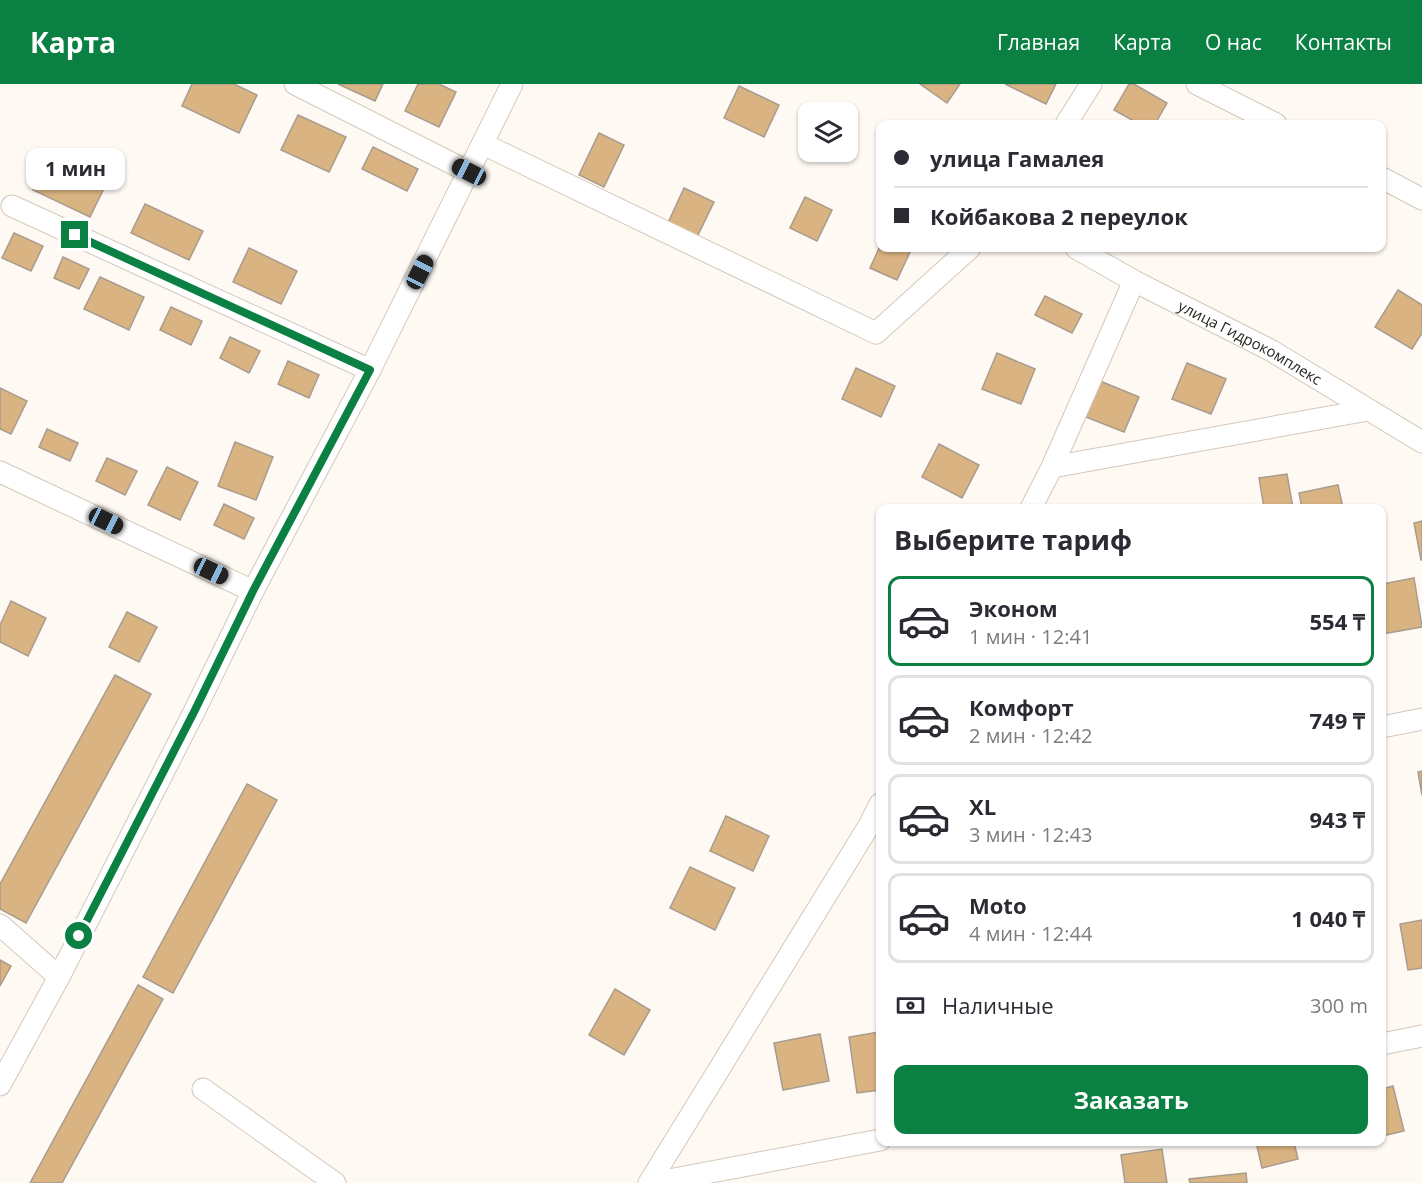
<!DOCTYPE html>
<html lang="ru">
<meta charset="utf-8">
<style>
:root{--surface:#fff;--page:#f2f2f3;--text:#2b2b33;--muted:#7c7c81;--line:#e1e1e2;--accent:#0b8043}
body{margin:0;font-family:"Open Sans",sans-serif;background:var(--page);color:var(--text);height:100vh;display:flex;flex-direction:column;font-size:22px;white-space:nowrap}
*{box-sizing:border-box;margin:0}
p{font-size:20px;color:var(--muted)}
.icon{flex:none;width:33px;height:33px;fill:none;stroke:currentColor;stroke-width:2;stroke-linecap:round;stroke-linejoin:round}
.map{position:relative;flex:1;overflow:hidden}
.sheet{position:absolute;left:876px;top:420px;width:510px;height:642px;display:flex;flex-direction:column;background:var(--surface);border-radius:12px;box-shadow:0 2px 4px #0004}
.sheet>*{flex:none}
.banner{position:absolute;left:876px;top:36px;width:510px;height:132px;border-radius:12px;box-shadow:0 2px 4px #0004;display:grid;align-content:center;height:132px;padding:0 18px;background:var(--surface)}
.buttons{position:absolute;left:798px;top:18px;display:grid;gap:12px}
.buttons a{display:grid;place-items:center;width:60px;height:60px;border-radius:12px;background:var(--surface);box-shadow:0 2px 4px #0004;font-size:30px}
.end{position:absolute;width:27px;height:27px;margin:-14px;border:8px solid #0b8043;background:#fff;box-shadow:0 0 0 3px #fff}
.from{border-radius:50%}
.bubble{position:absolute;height:42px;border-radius:12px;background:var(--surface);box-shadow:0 2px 4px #0004;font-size:20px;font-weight:700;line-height:42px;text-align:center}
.car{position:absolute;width:18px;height:36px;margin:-18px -9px;border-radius:8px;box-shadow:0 0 4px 2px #0007;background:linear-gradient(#222 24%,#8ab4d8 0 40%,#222 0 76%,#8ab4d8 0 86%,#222 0)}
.banner b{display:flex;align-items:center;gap:21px;height:57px;font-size:22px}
.banner b+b{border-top:2px solid var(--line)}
.banner i{width:15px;height:15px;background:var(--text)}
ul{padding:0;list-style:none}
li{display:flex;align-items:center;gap:18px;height:90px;margin:0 12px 9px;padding:0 6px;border:3px solid var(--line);border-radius:12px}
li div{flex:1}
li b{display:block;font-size:22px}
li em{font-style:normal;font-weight:700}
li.current{border-color:var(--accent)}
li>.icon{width:54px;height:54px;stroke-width:1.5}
h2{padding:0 18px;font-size:27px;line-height:72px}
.pay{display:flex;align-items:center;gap:15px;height:66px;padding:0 18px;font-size:22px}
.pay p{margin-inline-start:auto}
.action{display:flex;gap:12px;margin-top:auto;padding:12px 18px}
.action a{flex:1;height:69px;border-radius:12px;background:var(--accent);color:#fff;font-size:24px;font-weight:700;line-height:69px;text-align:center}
header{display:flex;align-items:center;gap:36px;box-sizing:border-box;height:84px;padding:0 30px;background:var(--accent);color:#fff}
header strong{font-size:28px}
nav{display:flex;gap:33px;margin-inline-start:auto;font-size:21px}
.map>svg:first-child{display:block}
</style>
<header>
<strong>Карта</strong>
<nav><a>Главная</a><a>Карта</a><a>О нас</a><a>Контакты</a></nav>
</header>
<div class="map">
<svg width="1422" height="1099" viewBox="0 0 1422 1099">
<rect width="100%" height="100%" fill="#fef9f3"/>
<g fill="#dab382" stroke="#a89c8f" stroke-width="1.5">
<path d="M192,0H234L257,11L239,49L182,22Z"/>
<path d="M338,0H383L375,17Z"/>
<path d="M418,0H439L456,8L439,43L405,27Z"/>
<path d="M920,0H960L947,19Z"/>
<path d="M1005,0H1056L1046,20Z"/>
<path d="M1129,0H1134L1167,19L1155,40H1139L1114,26Z"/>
<path d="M739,2L779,21L764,53L724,34Z"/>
<path d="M298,31L346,53L329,88L281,66Z"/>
<path d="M599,49L624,61L604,103L579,91Z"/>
<path d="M373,63L418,85L407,107L362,85Z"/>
<path d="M49,71L107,98L90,133L33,106Z"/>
<path d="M684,104L714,118L697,153L668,139Z"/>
<path d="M805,113L832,126L817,157L790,144Z"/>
<path d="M145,120L203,147L189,176L131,149Z"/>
<path d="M14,149L43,162L31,187L2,174Z"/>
<path d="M880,162V164H906L911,166L897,196L870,184Z"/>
<path d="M249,164L297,187L281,220L233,198Z"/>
<path d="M63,173L89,185L79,205L54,194Z"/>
<path d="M100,193L144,213L129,246L84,225Z"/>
<path d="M1398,206L1422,221V249L1412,265L1375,243Z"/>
<path d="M1045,212L1082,230L1072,249L1035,231Z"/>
<path d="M171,223L202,237L191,261L160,246Z"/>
<path d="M230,253L260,267L249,289L220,274Z"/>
<path d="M997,269L1035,285L1021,320L982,305Z"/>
<path d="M288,277L319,291L309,314L278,300Z"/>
<path d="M1187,279L1226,295L1211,330L1172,315Z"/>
<path d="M856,284L895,302L881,333L842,315Z"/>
<path d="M1100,297L1139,313L1124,348L1086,333Z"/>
<path d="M0,304L27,317L11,350L0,345Z"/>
<path d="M47,345L78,359L70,377L39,363Z"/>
<path d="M235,358L273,373L256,416L218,402Z"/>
<path d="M939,360L979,381L962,414L922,393Z"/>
<path d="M107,374L137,387L125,411L96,397Z"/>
<path d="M167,383L198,398L180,436L148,421Z"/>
<path d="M1287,390L1293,424H1264L1259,394Z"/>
<path d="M1338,401L1343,424H1302L1299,409Z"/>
<path d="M224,420L254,434L244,455L214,441Z"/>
<path d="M1422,437V476H1421L1414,439Z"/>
<path d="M1414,494L1422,543L1382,550V500Z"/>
<path d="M11,517L46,534L28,572L0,558V541Z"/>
<path d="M127,528L157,543L139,578L109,563Z"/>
<path d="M115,591L151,610L26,839L0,825V800Z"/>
<path d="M1422,687V711L1418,688Z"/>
<path d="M247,700L277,716L173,909L143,893Z"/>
<path d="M726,732L769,752L753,787L710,767Z"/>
<path d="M690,783L735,804L715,846L670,824Z"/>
<path d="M1422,836V884L1408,886L1400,840Z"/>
<path d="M877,843H880V871Z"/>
<path d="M0,876L11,882L0,902Z"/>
<path d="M138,901L163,915L62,1099H30Z"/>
<path d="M615,905L650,926L624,971L589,951Z"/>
<path d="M880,948V1006L857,1009L849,953Z"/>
<path d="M820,950L829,997L783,1006L774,959Z"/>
<path d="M1393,1002L1404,1047L1382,1052V1005Z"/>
<path d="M1256,1058H1294L1298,1075L1262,1084Z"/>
<path d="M1162,1065L1167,1099H1125L1121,1071Z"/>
<path d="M1246,1089L1247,1099H1190L1189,1095Z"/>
</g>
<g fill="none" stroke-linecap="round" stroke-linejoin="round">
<g stroke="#d4c8ba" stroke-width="23">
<g id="minor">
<path d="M295,0L469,88"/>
<path d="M1197,0L1276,40"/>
<path d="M1066,40L1091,0"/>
<path d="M483,60L876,249L970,164"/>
<path d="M1382,94L1422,115"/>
<path d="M12,122L370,286"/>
<path id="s1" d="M1076,164L1134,197L1272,267L1422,358"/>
<path d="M1052,383L1134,197"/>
<path d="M0,388L253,507"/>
<path d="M1031,424L1052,383L1368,326"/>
<path d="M1382,643L1422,635"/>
<path d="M0,841L59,893"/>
<path d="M1382,960L1422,952"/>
<path d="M0,1001L59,893L194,628L253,507L370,286L512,0"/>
<path d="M203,1005L335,1099"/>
<path d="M649,1099L870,740L880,720"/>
<path d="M653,1099L880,1056"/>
</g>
</g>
<use href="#minor" stroke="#fff" stroke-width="21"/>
</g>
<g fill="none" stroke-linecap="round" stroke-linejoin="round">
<path stroke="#0b8043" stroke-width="8" d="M75,151L370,286L253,507L194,628L79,852"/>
</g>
<g text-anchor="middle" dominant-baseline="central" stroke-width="4.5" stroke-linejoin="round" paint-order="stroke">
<g font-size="15" fill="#231f1a" stroke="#fff">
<text stroke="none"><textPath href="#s1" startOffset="198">улица Гидрокомплекс</textPath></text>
</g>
</g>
</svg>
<div class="buttons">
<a><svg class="icon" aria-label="layers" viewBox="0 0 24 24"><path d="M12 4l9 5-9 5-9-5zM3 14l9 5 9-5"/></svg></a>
</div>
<i class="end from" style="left:79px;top:852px"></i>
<i class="end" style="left:75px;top:151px"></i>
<div class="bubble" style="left:26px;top:64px;width:99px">1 мин</div>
<i class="car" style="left:469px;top:88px;rotate:297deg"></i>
<i class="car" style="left:420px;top:188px;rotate:27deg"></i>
<i class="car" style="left:106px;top:437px;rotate:116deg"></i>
<i class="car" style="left:211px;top:487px;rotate:115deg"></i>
<div class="banner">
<b><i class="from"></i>улица Гамалея</b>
<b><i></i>Койбакова 2 переулок</b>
</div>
<section class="sheet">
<h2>Выберите тариф</h2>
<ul>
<li class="current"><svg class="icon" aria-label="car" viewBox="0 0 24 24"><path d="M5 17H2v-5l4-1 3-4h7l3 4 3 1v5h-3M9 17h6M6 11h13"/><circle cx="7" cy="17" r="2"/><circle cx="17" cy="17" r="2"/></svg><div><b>Эконом</b><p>1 мин · 12:41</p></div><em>554 ₸</em></li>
<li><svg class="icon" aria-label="car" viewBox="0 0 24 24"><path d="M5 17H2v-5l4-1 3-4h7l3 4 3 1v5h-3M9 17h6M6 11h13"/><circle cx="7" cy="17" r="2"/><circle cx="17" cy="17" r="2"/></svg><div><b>Комфорт</b><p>2 мин · 12:42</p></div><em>749 ₸</em></li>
<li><svg class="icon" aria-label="car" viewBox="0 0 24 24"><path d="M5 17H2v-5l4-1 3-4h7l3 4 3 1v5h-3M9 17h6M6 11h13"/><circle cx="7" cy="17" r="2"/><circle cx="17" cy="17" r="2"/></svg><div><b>XL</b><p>3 мин · 12:43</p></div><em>943 ₸</em></li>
<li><svg class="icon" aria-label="car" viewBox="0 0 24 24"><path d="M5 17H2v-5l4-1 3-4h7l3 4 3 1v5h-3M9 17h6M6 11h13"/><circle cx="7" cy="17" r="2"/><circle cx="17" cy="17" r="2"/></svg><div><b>Moto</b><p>4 мин · 12:44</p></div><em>1 040 ₸</em></li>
</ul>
<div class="pay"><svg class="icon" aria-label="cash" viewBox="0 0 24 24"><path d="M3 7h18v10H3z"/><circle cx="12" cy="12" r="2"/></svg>Наличные<p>300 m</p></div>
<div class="action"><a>Заказать</a></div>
</section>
</div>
